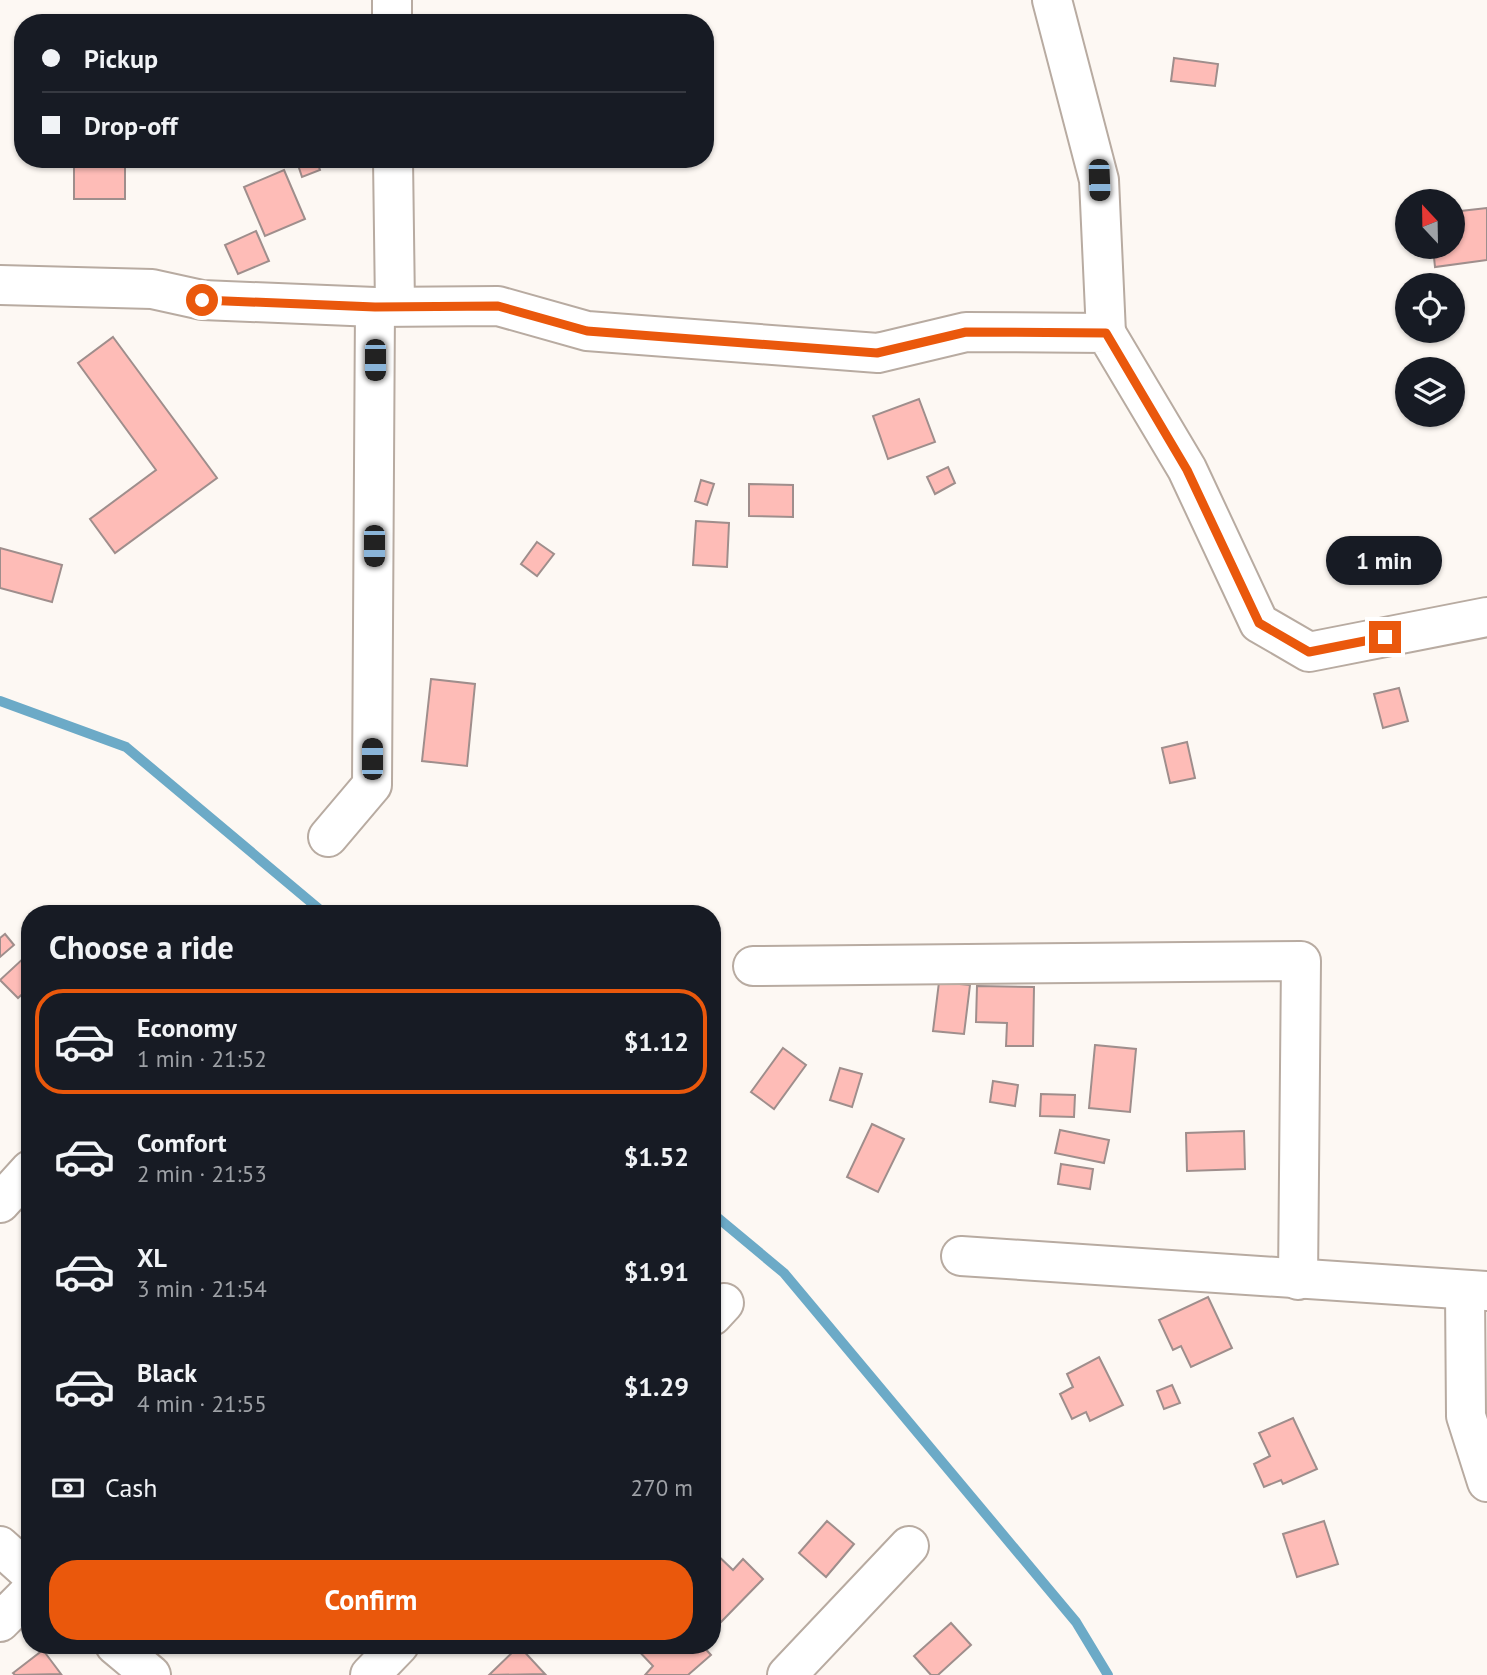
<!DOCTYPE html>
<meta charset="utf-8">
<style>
:root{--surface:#171b24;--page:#20242c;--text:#f1f3f6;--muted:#9ea1a6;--line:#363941;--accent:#ea580c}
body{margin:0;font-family:"PT Sans",sans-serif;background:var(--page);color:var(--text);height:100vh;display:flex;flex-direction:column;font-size:26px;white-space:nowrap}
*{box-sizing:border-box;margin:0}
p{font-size:23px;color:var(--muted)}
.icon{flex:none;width:38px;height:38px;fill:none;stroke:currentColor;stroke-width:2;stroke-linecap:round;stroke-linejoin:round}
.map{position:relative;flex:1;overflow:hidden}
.sheet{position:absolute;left:21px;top:905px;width:700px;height:749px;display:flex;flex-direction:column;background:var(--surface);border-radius:28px;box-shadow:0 2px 5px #0004}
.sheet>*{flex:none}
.guide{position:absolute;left:14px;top:14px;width:700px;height:154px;border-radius:28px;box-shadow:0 2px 5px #0004;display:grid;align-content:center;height:154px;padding:0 28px;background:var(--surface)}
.needle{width:46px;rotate:338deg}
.buttons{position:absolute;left:1395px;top:189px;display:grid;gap:14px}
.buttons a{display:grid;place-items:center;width:70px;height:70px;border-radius:50%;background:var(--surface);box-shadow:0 2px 5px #0004;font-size:35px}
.end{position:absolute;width:32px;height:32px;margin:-16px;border:9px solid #ea580c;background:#fff;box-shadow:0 0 0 4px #fff}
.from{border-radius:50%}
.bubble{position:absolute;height:49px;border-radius:24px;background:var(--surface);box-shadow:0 2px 5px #0004;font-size:23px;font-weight:800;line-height:49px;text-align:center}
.car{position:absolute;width:21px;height:42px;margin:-21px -10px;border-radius:9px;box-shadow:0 0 5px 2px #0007;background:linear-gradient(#222 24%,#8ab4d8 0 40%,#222 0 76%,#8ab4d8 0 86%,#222 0)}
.guide b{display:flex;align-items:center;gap:24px;height:66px;font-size:26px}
.guide b+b{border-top:2px solid var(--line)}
.guide i{width:18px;height:18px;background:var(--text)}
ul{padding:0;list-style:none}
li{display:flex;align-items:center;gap:21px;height:105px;margin:0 14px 10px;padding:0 14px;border:4px solid transparent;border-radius:28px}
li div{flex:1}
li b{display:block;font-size:26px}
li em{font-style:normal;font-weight:800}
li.current{border-color:var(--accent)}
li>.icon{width:63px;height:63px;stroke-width:1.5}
h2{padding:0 28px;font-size:32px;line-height:84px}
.pay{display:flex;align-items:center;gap:18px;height:77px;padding:0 28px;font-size:26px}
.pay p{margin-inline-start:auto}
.cta{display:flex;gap:14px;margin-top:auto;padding:14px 28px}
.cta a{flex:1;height:80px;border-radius:28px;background:var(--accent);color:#fff;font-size:28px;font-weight:800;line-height:80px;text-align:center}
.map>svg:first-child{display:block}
</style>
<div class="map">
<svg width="1487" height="1675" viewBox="0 0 1487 1675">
<rect width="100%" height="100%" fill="#fdf8f3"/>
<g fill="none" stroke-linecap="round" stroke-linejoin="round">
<g stroke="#6caac7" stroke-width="10">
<path d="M0,701L126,747L325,914"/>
<path d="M712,1213L784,1273L1076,1622L1108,1675"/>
</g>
</g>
<g fill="#febcb7" stroke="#9f8e8c" stroke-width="2">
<path d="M1174,58L1218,64L1215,86L1171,81Z"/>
<rect x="74" y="159" width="51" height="40"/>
<path d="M296,159H316L320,170L302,177Z"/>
<path d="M284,170L305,219L265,236L244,187Z"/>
<path d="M1487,208V260L1435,267L1433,247H1452V212Z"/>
<path d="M256,231L269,261L238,274L225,245Z"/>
<path d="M113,337L217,478L115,553L90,519L156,470L78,363Z"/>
<path d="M919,399L935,442L888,459L873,416Z"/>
<path d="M948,467L955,483L935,494L927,477Z"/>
<path d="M701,480L714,484L707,505L695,501Z"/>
<path d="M749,484L793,485V517L749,516Z"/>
<path d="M696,521L729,523L727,567L693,565Z"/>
<path d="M537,542L554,554L537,576L521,564Z"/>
<path d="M0,548L62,565L52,602L0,588Z"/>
<path d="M431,679L475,684L467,766L422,761Z"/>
<path d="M1399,688L1408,721L1383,728L1374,694Z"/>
<path d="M1187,742L1195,778L1170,783L1162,748Z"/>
<path d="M5,934L14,945L0,957V938Z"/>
<path d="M27,955L30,987L18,998L0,980Z"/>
<path d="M939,982L970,985L964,1034L933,1031Z"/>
<path d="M977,986L1034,987L1033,1046H1006L1007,1023L976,1022Z"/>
<path d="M1095,1045L1136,1049L1130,1112L1089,1108Z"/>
<path d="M783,1048L806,1065L774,1109L751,1092Z"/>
<path d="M840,1068L862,1074L852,1107L830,1100Z"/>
<path d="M993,1081L1018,1085L1015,1106L990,1102Z"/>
<path d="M1041,1094L1075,1095L1074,1117L1040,1116Z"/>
<path d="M872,1124L904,1139L878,1192L847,1177Z"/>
<path d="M1060,1130L1109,1140L1104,1163L1055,1153Z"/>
<path d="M1244,1131L1245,1169L1187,1171L1186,1133Z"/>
<path d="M1061,1164L1093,1169L1090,1189L1058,1184Z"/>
<path d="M1208,1297L1232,1348L1191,1367L1181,1346L1173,1350L1159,1320Z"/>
<path d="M1099,1357L1123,1405L1090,1421L1086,1412L1072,1419L1060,1394L1073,1387L1067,1374Z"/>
<path d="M1172,1385L1180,1403L1164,1409L1157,1391Z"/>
<path d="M1293,1418L1317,1469L1283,1484L1281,1480L1264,1487L1254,1464L1270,1456L1259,1433Z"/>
<path d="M827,1521L854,1544L826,1577L799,1553Z"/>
<path d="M1324,1521L1338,1564L1297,1577L1283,1534Z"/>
<path d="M712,1550L733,1570L743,1559L763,1579L720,1623L712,1616Z"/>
<path d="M951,1623L971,1645L938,1675H931L914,1656Z"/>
<path d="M633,1645H702L711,1655L688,1675H645L653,1666Z"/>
<path d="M519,1646L545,1674L489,1675Z"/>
<path d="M43,1650L61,1674L15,1675L13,1673Z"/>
</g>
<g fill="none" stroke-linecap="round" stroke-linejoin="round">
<g stroke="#b8aba1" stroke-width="42">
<g id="minor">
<path d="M392,0V23"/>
<path d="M1052,0L1099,180L1106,333"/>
<path d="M393,159L395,306"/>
<path d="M0,285L152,289L202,300L375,307L498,306L587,331L878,353L966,332L1106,333L1187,469L1259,623L1309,652L1487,617"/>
<path d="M328,837L372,785L375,307"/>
<path d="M753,966L1301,961L1298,1280"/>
<path d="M0,1203L30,1170"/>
<path d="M961,1256L1487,1291"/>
<path d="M1465,1292L1466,1416L1487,1482"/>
<path d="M712,1316L724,1303"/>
<path d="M0,1546L30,1573"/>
<path d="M0,1622L30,1592"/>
<path d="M115,1645L151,1675"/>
<path d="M370,1675L399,1645"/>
<path d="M787,1675L909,1546"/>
</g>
</g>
<use href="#minor" stroke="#fff" stroke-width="38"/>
</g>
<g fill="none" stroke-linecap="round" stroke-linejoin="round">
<path stroke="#ea580c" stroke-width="9" d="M202,300L375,307L498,306L587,331L877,353L966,332L1106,333L1187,470L1259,623L1309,652L1385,637"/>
</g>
</svg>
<div class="buttons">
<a><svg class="needle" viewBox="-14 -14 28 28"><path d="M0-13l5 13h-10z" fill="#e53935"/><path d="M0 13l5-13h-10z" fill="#9ea1a6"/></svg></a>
<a><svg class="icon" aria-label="locate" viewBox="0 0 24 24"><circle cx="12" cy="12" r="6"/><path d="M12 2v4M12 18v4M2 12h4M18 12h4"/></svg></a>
<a><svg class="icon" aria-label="layers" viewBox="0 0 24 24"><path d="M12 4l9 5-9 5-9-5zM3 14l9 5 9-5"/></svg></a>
</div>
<i class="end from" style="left:202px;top:300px"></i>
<i class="end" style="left:1385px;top:637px"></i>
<div class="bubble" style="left:1326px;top:536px;width:116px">1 min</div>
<i class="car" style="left:1099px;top:180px;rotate:178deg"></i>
<i class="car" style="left:375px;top:360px;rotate:180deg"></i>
<i class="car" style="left:374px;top:546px;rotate:180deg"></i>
<i class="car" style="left:372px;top:759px;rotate:0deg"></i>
<div class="guide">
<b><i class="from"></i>Pickup</b>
<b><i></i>Drop-off</b>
</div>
<section class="sheet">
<h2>Choose a ride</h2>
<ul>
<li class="current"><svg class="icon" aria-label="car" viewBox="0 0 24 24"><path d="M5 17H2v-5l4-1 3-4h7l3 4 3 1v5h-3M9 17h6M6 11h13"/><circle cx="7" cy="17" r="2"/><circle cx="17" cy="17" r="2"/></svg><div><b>Economy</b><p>1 min · 21:52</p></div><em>$1.12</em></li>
<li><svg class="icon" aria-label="car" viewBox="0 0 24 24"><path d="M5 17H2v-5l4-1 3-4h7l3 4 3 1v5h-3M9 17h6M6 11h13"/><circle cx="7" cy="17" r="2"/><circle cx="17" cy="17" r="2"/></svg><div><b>Comfort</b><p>2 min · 21:53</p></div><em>$1.52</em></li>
<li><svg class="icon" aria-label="car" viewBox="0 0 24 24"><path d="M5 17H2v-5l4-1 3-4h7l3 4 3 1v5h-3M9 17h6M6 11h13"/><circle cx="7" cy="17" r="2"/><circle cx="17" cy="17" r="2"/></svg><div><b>XL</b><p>3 min · 21:54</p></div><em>$1.91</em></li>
<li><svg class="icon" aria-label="car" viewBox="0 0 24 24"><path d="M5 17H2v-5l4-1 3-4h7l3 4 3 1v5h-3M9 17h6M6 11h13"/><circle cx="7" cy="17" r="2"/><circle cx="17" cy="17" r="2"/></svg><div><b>Black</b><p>4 min · 21:55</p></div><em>$1.29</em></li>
</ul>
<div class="pay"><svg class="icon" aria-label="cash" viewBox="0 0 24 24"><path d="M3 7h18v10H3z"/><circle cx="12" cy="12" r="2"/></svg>Cash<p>270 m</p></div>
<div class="cta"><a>Confirm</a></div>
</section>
</div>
